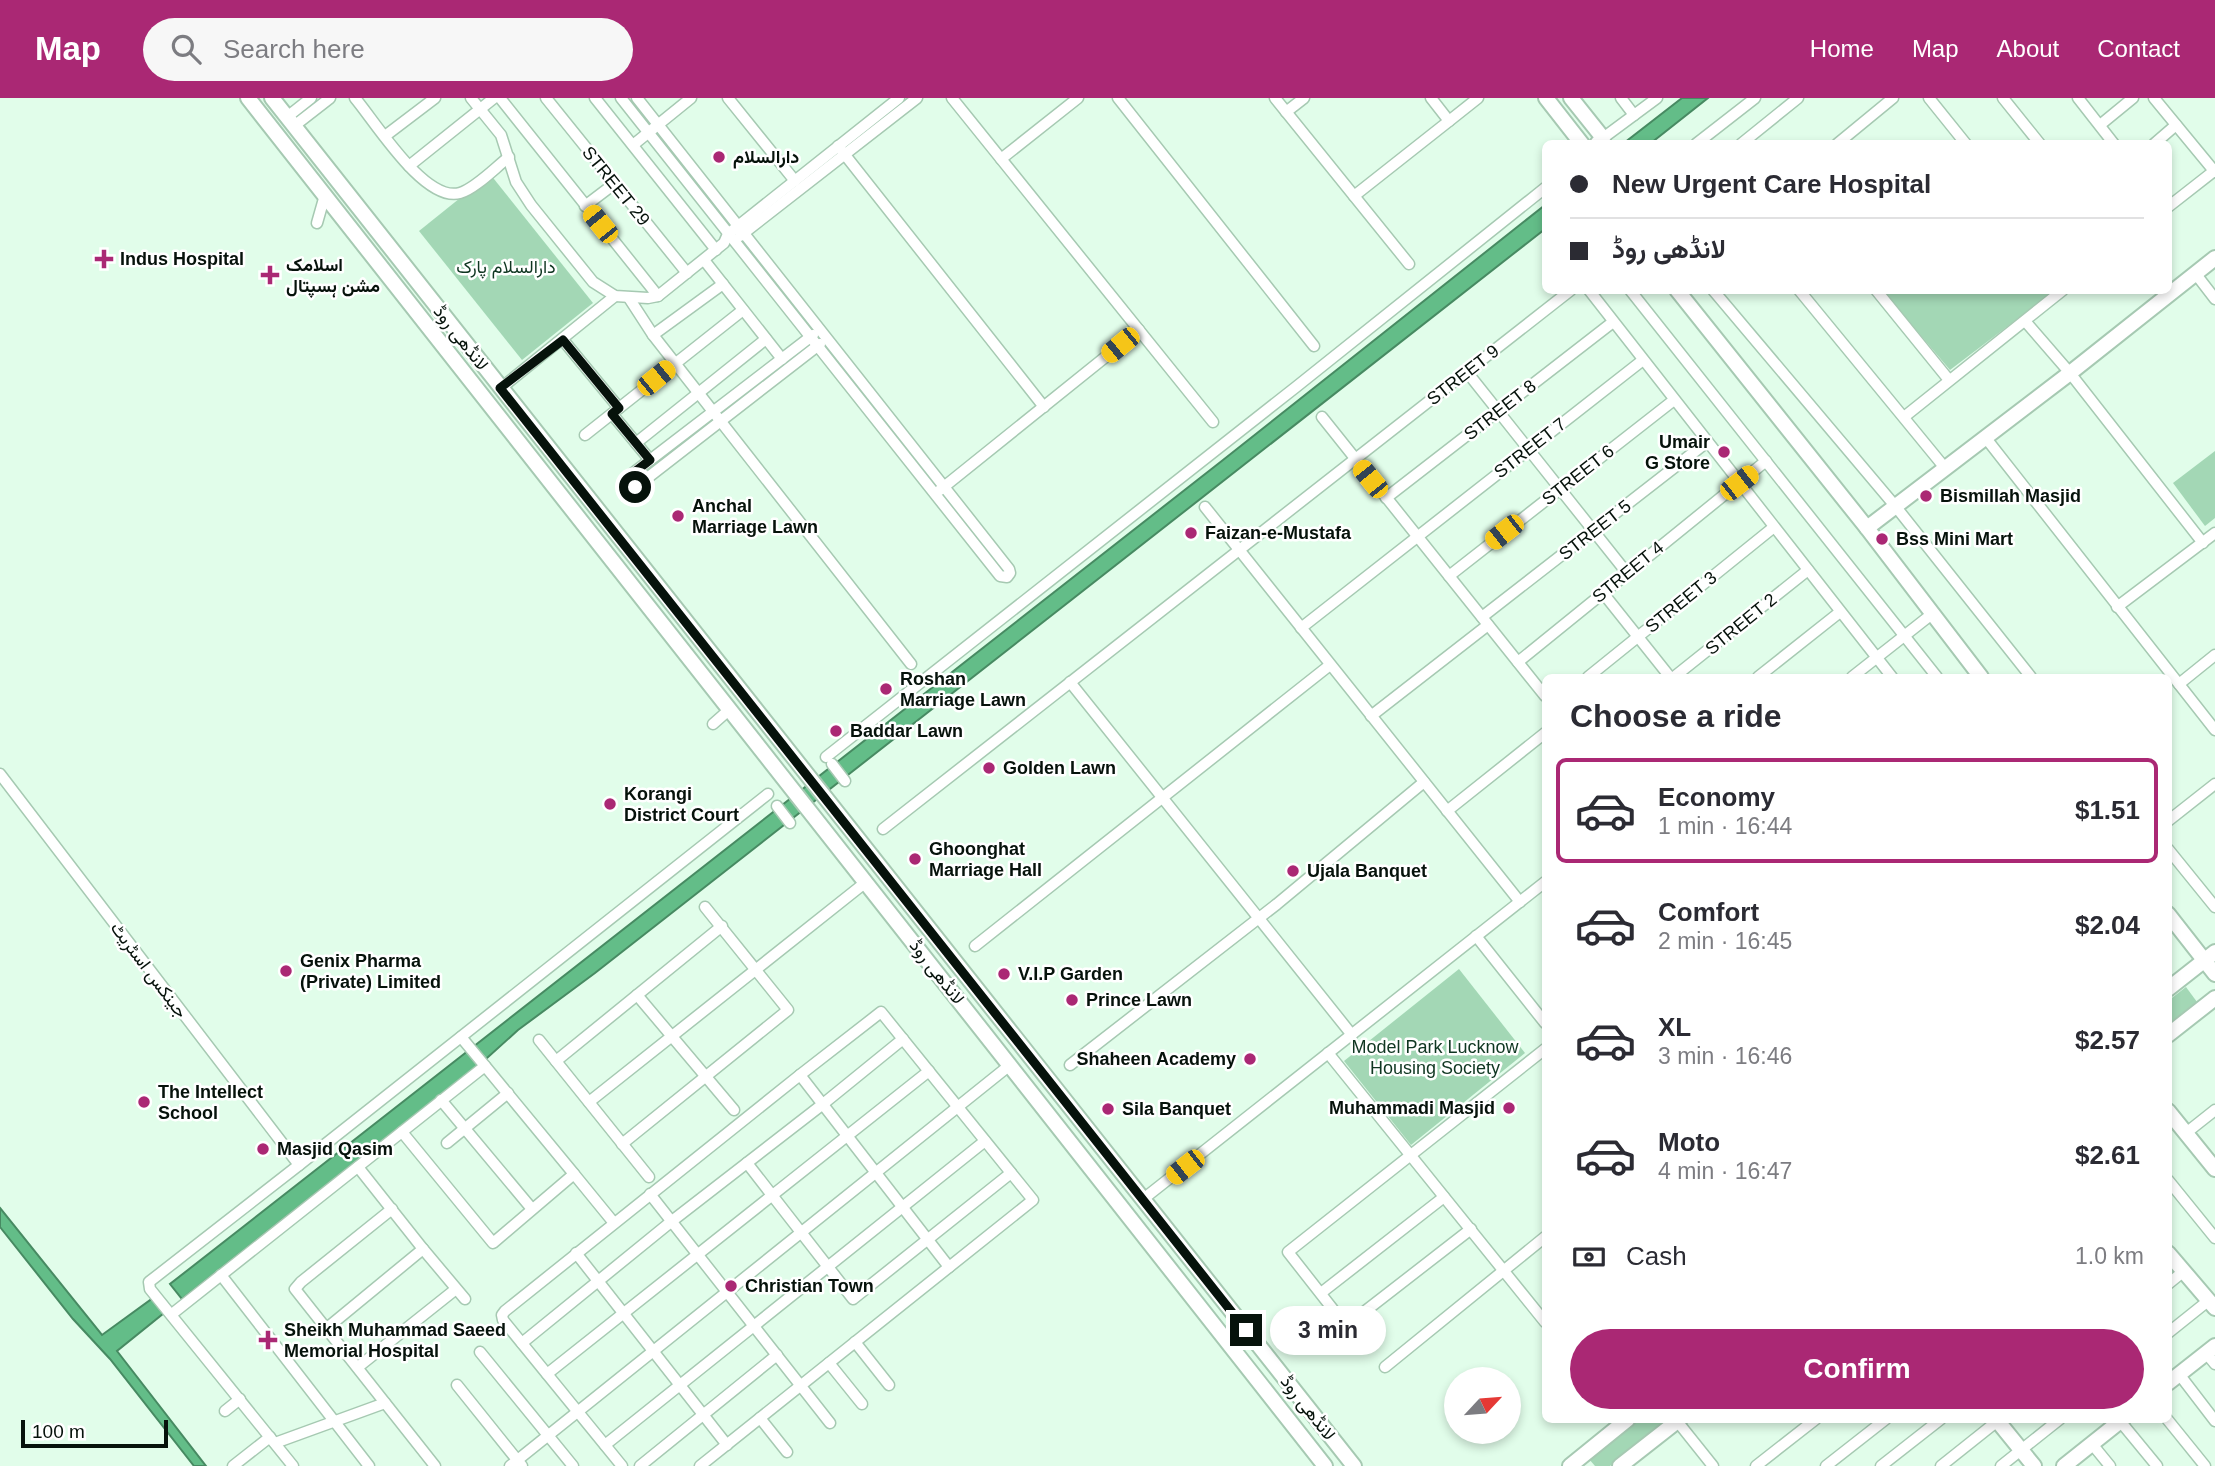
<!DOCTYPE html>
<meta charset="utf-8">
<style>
:root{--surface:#fff;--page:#f7f7f7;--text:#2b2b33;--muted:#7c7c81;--line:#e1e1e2;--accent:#aa2874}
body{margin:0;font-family:Arial,Vazirmatn,sans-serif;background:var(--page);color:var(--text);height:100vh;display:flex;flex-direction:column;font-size:26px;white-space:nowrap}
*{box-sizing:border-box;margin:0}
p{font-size:23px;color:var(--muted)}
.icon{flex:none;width:38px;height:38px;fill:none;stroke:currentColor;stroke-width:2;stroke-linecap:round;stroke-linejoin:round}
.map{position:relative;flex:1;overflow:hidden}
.details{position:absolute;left:1542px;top:576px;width:630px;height:749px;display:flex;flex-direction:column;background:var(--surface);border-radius:10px;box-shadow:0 4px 10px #0003}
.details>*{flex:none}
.hud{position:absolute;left:1542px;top:42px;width:630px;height:154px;border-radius:10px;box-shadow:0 4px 10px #0003;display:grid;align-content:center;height:154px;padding:0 28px;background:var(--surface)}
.needle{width:46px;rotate:64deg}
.controls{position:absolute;left:1444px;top:1269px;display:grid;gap:14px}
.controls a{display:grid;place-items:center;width:77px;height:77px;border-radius:50%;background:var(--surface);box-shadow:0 4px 10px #0003;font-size:35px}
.scale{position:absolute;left:21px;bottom:18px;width:147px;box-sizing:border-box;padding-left:7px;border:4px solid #06120b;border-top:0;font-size:19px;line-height:24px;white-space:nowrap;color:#06120b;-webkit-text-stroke:5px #fff;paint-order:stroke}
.end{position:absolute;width:32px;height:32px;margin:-16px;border:9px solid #06120b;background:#fff;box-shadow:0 0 0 4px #fff}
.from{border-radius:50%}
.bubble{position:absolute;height:49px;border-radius:24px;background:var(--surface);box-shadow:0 4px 10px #0003;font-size:23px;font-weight:800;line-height:49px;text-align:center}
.car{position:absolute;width:21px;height:42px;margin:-21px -10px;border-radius:9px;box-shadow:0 0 5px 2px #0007;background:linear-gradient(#f5c518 24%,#345 0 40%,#f5c518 0 76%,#345 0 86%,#f5c518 0)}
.hud b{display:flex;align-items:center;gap:24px;height:66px;font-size:26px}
.hud b+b{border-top:2px solid var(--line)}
.hud i{width:18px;height:18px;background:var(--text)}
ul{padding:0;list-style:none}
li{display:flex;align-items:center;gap:21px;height:105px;margin:0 14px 10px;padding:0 14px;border:4px solid transparent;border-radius:10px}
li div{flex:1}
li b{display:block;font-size:26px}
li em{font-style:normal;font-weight:800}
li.current{border-color:var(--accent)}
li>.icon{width:63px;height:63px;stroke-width:1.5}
h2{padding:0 28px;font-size:32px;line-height:84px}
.pay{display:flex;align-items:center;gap:18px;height:77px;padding:0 28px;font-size:26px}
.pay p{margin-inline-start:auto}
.cta{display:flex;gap:14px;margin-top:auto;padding:14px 28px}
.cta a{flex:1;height:80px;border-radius:42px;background:var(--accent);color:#fff;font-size:28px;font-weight:800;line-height:80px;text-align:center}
header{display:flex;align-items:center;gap:42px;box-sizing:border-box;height:98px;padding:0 35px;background:var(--accent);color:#fff}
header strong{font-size:33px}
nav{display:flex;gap:38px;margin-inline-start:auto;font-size:24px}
.search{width:490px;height:63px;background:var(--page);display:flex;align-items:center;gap:18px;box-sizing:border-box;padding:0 24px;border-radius:38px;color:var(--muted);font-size:26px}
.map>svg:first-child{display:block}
</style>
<header>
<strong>Map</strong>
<div class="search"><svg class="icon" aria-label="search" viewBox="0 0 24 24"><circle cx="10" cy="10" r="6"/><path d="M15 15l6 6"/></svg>Search here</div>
<nav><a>Home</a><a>Map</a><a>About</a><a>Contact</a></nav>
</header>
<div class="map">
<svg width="2215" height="1368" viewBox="0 0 2215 1368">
<rect width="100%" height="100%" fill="#e1fdea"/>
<g fill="#a3d7b5">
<path d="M490,76L593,205L522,262L419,133Z"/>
<path d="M1883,193H2054L1950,272Z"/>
<path d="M2215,353V420L2205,428L2173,385Z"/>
<path d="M1459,871L1525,955L1411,1047L1344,963Z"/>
<path d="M2186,889L2197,904L2168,926V903Z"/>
<path d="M1640,1321H1669L1610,1368H1595L1589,1361Z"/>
</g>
<g fill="#63bd88" stroke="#478a62" stroke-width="2">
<path d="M1682,0H1708L1651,45H1624Z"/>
<path d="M1545,107V131L595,875L518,932L487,960L182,1201L170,1186L1223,362Z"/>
<path d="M0,1110L102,1237L153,1200L164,1215L117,1253L206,1368H194L110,1261L73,1221L0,1129Z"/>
</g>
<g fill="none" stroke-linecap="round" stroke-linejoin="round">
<g stroke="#a6c9b2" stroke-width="13">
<g id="street">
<path d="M355,0C376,25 425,105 460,95C475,91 496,69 509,59"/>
<path d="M471,0L501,37L516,84L531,107L593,184L615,198L648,200L658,198L724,145L728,136L899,0"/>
<path d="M500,0L658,198"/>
<path d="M546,0L687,175"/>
<path d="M595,0L716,152"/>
<path d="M621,0L1000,478L1007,479L1010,475L1009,471L637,0"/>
<path d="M728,0L795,83"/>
<path d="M952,0L1213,324"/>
<path d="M1118,0L1314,248"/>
<path d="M1275,0L1409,166"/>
<path d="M1621,0L1634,17"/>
<path d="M1929,0L1966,46"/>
<path d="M2003,0L2040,46"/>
<path d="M2078,0L2114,46"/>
<path d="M2154,0L2215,74"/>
<path d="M1286,14L1304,0"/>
<path d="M287,19L311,0"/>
<path d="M1449,23L1478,0"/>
<path d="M2100,27L2133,0"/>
<path d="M294,28L330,0"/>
<path d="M385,38L435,0"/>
<path d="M1603,40L1657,0"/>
<path d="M1696,46L1755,0"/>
<path d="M1741,46L1798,0"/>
<path d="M1837,46L1893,0"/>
<path d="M2154,46L2176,27"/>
<path d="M633,47L691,0"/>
<path d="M838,48L1044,309"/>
<path d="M1001,61L1078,0"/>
<path d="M409,68L494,0"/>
<path d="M1354,98L1449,23L1431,0"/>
<path d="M585,108L614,86"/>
<path d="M2168,109L2214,73"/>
<path d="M317,125L325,97"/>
<path d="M740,138L917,0"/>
<path d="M704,162L782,261"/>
<path d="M2195,175L2215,201"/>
<path d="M1589,192L1892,579"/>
<path d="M1630,192L1937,579"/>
<path d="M1713,192L1896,409L2031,579"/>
<path d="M1799,192L1945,370"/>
<path d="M1876,192L1949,282"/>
<path d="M629,200L653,237L911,566"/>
<path d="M2025,223L2070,275L2203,445"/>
<path d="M653,237L723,186"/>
<path d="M813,237L628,379L629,386L635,389L637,388L820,246"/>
<path d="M563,242L619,310"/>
<path d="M1467,274L1627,475"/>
<path d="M501,290L615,198"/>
<path d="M612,316L650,362"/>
<path d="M1322,319L1545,598"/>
<path d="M1904,319L2063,192"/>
<path d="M585,337L743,212"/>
<path d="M1985,339L2215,632"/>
<path d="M636,345L766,241"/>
<path d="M940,392L1139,232"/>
<path d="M1386,400L1613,224"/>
<path d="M1205,409L1520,804"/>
<path d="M1449,478L1674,302"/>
<path d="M1603,495L1670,579"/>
<path d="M2117,509L2215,435"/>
<path d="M1482,519L1707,344"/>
<path d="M1301,530L1643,262"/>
<path d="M1518,564L1766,363"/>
<path d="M1588,579L1774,429"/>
<path d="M1674,579L1808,472"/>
<path d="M1758,579L1840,514"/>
<path d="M1852,579L1932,516"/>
<path d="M1070,584L1352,937"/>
<path d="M2179,586L2215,557"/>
<path d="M1371,618L1488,527"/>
<path d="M713,626L730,611"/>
<path d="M826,659L1296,289L1545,90"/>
<path d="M832,666L845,683"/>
<path d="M0,676L299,1067"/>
<path d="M777,708L790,725"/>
<path d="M1447,713L1545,635"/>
<path d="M2168,723L2215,686"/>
<path d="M883,731L1571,192"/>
<path d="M2168,751L2215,809"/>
<path d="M1476,838L1545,925"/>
<path d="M975,848L1330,567"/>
<path d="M637,897L734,1012"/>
<path d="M461,939L485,968"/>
<path d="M539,942L649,1079"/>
<path d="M1328,955L1545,1224"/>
<path d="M556,963L722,828"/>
<path d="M1070,967L1277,806L1424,684"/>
<path d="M800,977L949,1169"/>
<path d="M441,1002L532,1111"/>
<path d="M589,1004L866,784"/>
<path d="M402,1034L493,1145L574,1076L614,1125"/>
<path d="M2186,1035L2215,1012"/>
<path d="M447,1045L508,995"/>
<path d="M622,1046L788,912L705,809"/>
<path d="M747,1065L853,1201L1011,1075"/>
<path d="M358,1069L423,1151L465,1201"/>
<path d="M2168,1082L2215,1140"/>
<path d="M650,1096L830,1325"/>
<path d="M1142,1102L1545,784"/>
<path d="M392,1111L301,1184L295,1191L435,1368"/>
<path d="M1471,1131L1346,1228L1288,1154L1545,951"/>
<path d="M576,1155L727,1347"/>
<path d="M221,1177L369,1368"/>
<path d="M2168,1186L2184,1173"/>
<path d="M1321,1195L1444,1099"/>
<path d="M172,1216L485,968L574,1076"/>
<path d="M327,1230L423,1151"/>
<path d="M2168,1235L2208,1203"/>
<path d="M855,1244L889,1287"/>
<path d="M522,1245L672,1123L823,1006L903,941"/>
<path d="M480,1254L573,1368"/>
<path d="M2206,1255L2215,1266"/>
<path d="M829,1265L862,1306"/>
<path d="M358,1269L456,1191"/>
<path d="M1385,1269L1545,1139"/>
<path d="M547,1276L929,973"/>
<path d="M2179,1276L2215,1323"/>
<path d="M457,1287L522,1368"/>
<path d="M225,1313L240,1301"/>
<path d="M760,1320L787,1354"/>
<path d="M2167,1321L2205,1368"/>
<path d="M1677,1323L1713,1368"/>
<path d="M2120,1323L2157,1368"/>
<path d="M275,1345L385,1305"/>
<path d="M2092,1346L2110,1368"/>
<path d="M605,1347L985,1043"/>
<path d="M233,1368L270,1339"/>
<path d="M293,1368L150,1191L149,1184L299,1067L768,696"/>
<path d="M510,1368L1010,967"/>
<path d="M622,1368L503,1222L502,1217L505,1213L800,977L881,914L1033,1102L700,1368"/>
<path d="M640,1368L777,1257"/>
<path d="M1756,1368L1816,1321"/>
<path d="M1826,1368L1886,1321"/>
<path d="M1881,1368L1941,1321"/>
<path d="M1941,1368L2000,1321"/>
<path d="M2001,1368L2060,1321"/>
</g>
</g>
<g stroke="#a6c9b2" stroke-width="18">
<g id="secondary">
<path d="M1546,0L1582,46"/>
<path d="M1571,0L1603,40L1597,46"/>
<path d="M1677,192L1867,430L1981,579"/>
<path d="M1867,430L2070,275L2215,160"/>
<path d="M2168,816L2215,876"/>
<path d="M2168,891L2215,854"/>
<path d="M2168,937L2215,900"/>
<path d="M2168,1013L2215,1071"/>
<path d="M2168,1155L2215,1210"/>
<path d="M2168,1285L2215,1248"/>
<path d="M1996,1321L2034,1368"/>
<path d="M1570,1368L1628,1321"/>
<path d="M1620,1368L1680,1321"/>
<path d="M2064,1368L2123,1321"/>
</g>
</g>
<g stroke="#a6c9b2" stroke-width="18">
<g id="primary">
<path d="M248,0L1325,1368"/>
<path d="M272,0L1354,1368"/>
</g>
</g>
<use href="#street" stroke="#fff" stroke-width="10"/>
<use href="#secondary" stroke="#fff" stroke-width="14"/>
<use href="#primary" stroke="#fff" stroke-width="14"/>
</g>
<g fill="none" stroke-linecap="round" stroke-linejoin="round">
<path stroke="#06120b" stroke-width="9" d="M635,389L629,386L628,379L650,362L612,316L619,310L563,242L500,290L1246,1232"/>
</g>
<g fill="#aa2874" stroke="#fff" stroke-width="2.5">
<circle cx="719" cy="59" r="7"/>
<path d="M100.5 150.5h7v7h7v7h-7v7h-7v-7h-7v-7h7z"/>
<path d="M266.5 166.5h7v7h7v7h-7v7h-7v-7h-7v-7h7z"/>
<circle cx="1724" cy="354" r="7"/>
<circle cx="1926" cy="398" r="7"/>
<circle cx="678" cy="418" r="7"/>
<circle cx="1191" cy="435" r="7"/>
<circle cx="1882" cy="441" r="7"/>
<circle cx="886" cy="591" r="7"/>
<circle cx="836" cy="633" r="7"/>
<circle cx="989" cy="670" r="7"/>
<circle cx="610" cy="706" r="7"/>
<circle cx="915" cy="761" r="7"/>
<circle cx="1293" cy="773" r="7"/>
<circle cx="286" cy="873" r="7"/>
<circle cx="1004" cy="876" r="7"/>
<circle cx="1072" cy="902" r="7"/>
<circle cx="1250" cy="961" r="7"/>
<circle cx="144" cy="1004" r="7"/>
<circle cx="1509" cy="1010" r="7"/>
<circle cx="1108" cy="1011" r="7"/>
<circle cx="263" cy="1051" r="7"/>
<circle cx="731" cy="1188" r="7"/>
<path d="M264.5 1231.5h7v7h7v7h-7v7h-7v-7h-7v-7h7z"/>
</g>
<g text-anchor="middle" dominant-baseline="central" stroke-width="5" stroke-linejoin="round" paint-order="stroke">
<g font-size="18" font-weight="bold" fill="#06120b" stroke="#fff" text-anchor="start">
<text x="733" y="59">دارالسلام</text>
<text x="120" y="161">Indus Hospital</text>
<text x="286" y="167">اسلامک<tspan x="286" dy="21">مشن ہسپتال</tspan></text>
<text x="1710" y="344" text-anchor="end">Umair<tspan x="1710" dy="21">G Store</tspan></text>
<text x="1940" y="398">Bismillah Masjid</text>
<text x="692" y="408">Anchal<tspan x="692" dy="21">Marriage Lawn</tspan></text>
<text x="1205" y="435">Faizan-e-Mustafa</text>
<text x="1896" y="441">Bss Mini Mart</text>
<text x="900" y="581">Roshan<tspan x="900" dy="21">Marriage Lawn</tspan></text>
<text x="850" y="633">Baddar Lawn</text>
<text x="1003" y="670">Golden Lawn</text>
<text x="624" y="696">Korangi<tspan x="624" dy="21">District Court</tspan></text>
<text x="929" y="751">Ghoonghat<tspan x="929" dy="21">Marriage Hall</tspan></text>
<text x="1307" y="773">Ujala Banquet</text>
<text x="300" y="863">Genix Pharma<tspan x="300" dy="21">(Private) Limited</tspan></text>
<text x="1018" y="876">V.I.P Garden</text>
<text x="1086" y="902">Prince Lawn</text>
<text x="1236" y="961" text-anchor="end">Shaheen Academy</text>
<text x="158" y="994">The Intellect<tspan x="158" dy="21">School</tspan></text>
<text x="1495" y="1010" text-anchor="end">Muhammadi Masjid</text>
<text x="1122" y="1011">Sila Banquet</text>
<text x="277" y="1051">Masjid Qasim</text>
<text x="745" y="1188">Christian Town</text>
<text x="284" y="1232">Sheikh Muhammad Saeed<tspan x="284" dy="21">Memorial Hospital</tspan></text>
</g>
<g font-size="18" fill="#06120b" stroke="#fff">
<text transform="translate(616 88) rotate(51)">STREET 29</text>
<text transform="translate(461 240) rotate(52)">لانڈھی روڈ</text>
<text transform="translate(1463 277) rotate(-38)">STREET 9</text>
<text transform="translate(1500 312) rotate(-38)">STREET 8</text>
<text transform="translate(1530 350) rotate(-38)">STREET 7</text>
<text transform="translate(1578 377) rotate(-38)">STREET 6</text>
<text transform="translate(1595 432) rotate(-38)">STREET 5</text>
<text transform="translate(1628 474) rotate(-39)">STREET 4</text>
<text transform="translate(1681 504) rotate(-39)">STREET 3</text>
<text transform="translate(1741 526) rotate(-39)">STREET 2</text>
<text transform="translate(149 872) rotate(53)">جینکس اسٹریٹ</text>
<text transform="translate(937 874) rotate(52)">لانڈھی روڈ</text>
<text transform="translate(1308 1310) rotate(52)">لانڈھی روڈ</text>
</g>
<g font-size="18" fill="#0f3621" stroke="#fff">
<text x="506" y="169">دارالسلام پارک</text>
<text x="1435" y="949">Model Park Lucknow<tspan x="1435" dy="21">Housing Society</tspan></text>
</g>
</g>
</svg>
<div class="controls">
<a><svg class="needle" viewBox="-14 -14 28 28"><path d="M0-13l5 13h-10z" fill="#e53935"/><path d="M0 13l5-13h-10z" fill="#7c7c81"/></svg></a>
</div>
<div class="scale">100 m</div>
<i class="end from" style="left:635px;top:389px"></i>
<i class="end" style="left:1246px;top:1232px"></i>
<div class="bubble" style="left:1270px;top:1208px;width:116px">3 min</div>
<i class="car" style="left:600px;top:126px;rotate:321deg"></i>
<i class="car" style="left:1120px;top:247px;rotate:231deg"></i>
<i class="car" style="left:656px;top:280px;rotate:51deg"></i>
<i class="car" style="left:1370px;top:381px;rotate:321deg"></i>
<i class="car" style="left:1739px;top:385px;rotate:52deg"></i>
<i class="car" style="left:1504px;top:434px;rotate:232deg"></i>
<i class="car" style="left:1185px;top:1069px;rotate:232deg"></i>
<div class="hud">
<b><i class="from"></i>New Urgent Care Hospital</b>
<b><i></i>لانڈھی روڈ</b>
</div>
<section class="details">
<h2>Choose a ride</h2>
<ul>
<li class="current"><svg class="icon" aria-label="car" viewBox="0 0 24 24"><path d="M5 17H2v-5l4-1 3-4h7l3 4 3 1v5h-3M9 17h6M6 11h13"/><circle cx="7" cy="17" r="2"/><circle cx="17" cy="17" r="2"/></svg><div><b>Economy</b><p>1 min · 16:44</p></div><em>$1.51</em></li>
<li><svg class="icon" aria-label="car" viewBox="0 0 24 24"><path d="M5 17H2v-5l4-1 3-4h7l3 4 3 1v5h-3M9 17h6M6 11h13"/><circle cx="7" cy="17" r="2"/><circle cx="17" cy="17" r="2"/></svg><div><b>Comfort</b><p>2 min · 16:45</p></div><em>$2.04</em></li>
<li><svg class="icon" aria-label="car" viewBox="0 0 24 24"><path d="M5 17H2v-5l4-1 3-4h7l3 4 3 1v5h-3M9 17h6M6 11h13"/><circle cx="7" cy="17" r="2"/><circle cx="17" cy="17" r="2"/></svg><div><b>XL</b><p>3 min · 16:46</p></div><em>$2.57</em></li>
<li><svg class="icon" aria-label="car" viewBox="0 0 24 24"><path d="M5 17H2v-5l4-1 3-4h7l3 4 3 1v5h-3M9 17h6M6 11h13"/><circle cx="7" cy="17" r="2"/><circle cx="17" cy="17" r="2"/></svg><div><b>Moto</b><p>4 min · 16:47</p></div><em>$2.61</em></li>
</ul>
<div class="pay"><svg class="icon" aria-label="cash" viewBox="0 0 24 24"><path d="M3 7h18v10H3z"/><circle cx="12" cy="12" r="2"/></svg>Cash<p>1.0 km</p></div>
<div class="cta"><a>Confirm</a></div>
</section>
</div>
